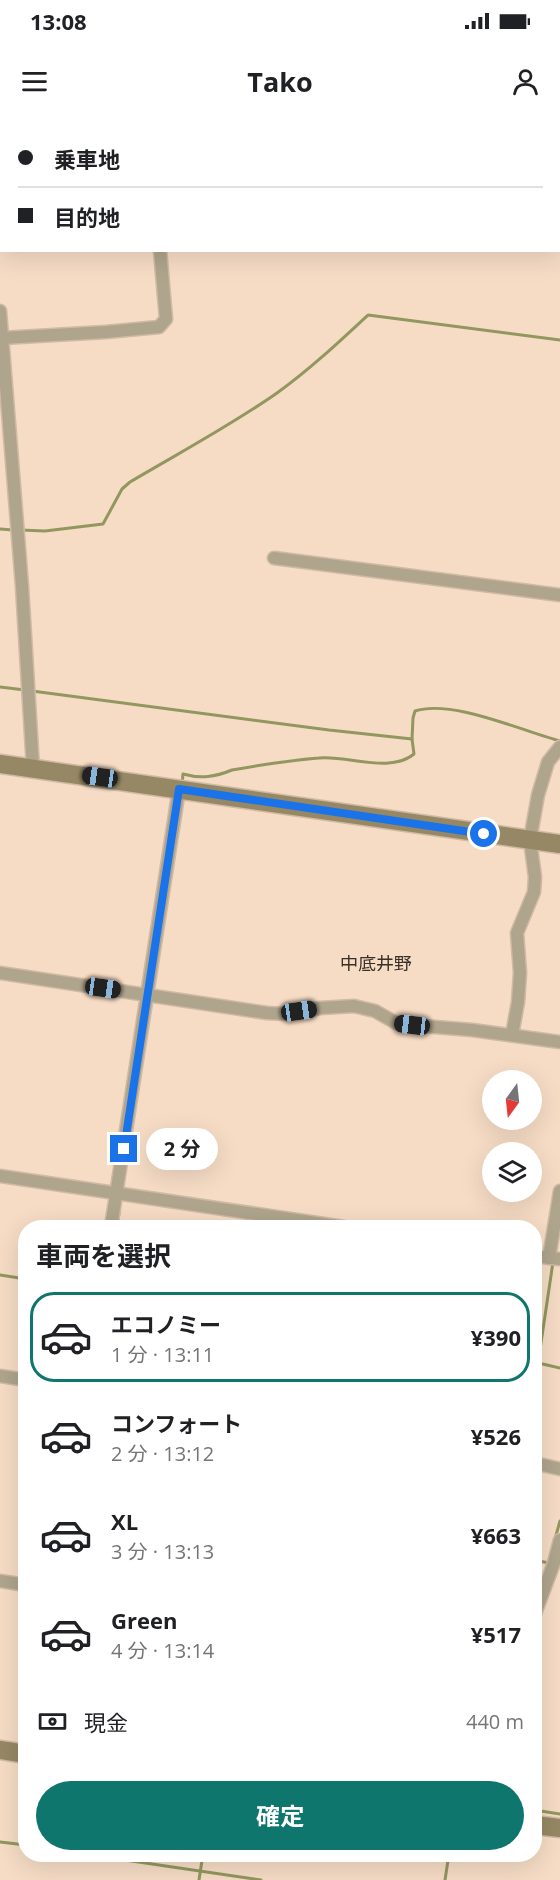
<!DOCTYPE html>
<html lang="ja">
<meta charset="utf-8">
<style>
:root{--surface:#fff;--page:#f2f2f2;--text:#202124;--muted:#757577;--line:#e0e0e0;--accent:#0f766e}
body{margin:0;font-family:"Open Sans","Noto Sans JP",sans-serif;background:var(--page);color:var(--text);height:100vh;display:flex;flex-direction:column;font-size:22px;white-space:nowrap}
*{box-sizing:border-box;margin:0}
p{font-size:20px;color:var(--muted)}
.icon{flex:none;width:33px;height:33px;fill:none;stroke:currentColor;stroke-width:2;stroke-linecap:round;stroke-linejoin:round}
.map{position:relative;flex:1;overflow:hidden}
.details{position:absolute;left:18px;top:1100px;width:524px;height:642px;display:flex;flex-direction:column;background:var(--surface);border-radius:24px;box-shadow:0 6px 24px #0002}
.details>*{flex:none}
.guide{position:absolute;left:0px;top:0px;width:561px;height:132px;box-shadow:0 6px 24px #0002;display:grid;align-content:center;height:132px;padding:0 18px;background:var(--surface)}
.needle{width:39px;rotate:195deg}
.controls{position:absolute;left:482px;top:950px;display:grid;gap:12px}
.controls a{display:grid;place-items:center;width:60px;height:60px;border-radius:50%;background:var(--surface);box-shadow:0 6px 24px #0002;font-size:30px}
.end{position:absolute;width:27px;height:27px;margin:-14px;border:8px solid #1a73e8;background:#fff;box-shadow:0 0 0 3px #fff}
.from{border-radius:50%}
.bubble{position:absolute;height:42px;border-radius:21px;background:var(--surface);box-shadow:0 6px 24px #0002;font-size:20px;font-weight:700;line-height:42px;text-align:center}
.car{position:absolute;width:18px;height:36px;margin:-18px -9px;border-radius:8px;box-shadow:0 0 4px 2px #0007;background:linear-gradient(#222 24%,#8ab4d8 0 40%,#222 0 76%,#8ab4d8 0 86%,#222 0)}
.guide b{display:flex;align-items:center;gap:21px;height:57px;font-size:22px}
.guide b+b{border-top:2px solid var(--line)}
.guide i{width:15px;height:15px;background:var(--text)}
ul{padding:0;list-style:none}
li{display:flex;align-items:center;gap:18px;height:90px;margin:0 12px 9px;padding:0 6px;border:3px solid transparent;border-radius:24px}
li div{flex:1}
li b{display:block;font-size:22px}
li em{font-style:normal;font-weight:700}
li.selected{border-color:var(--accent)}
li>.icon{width:54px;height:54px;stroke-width:1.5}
h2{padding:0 18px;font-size:27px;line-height:72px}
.pay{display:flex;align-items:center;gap:15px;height:66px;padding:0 18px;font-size:22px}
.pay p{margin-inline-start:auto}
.cta{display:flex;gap:12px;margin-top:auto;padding:12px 18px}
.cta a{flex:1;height:69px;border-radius:36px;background:var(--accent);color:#fff;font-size:24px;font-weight:700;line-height:69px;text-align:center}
.status{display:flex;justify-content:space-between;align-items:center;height:42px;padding:0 30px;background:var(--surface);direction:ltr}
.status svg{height:16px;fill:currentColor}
header{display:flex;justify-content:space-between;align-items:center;height:78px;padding:0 18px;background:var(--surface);font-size:27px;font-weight:700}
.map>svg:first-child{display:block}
</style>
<div class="status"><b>13:08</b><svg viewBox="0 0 49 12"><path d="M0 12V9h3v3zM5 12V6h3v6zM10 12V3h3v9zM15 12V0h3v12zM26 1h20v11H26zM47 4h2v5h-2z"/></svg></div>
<header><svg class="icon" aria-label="menu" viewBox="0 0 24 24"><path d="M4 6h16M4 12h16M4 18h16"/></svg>Tako<svg class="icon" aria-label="person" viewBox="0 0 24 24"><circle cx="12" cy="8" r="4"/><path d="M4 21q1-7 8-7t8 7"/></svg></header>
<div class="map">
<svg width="560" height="1760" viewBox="0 0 560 1760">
<rect width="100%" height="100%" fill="#f6dcc5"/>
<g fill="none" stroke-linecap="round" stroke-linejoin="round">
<g stroke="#91975e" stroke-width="3">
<path d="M0,409L13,410"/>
<path d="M20,410L45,411L103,404L122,369L130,362C179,333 230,306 277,273C309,250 339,222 368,195L560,220"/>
<path d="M0,567L25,570"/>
<path d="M32,571L329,610L412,619L413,598L415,591C452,579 522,611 560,621"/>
<path d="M182,665L183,654C201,659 215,657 232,650C261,645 290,640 319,638C348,635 390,654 414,634L412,619"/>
<path d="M117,1107L119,1093"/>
<path d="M0,1155L26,1159"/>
<path d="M534,1242L560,1248"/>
<path d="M538,1243L553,1142"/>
<path d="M555,1419L560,1401"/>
<path d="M534,1440L549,1443"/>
<path d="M534,1690L560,1694"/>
<path d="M0,1722L26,1725"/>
<path d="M84,1734L261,1760"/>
<path d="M199,1760L203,1734"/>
<path d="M445,1760L449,1734"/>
</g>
<g stroke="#d0baa5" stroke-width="15">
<g id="street">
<path d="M149,0V2"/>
<path d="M0,191L22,466L33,648"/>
<path d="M2,218L106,212L159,207L166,199L160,130"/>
<path d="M274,438L560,475"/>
<path d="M0,853L267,893L287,894L320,888L354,886L375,891L398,904L472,910L560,922"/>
<path d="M512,915L518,882L520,853L517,813L534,772L535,757L530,720L538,675L548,642L560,627"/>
<path d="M0,1056L344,1107"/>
<path d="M111,1107L179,669"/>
<path d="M534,1136L560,1139"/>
<path d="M549,1138L560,1071"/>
<path d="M0,1256L26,1260"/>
<path d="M534,1343L560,1349"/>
<path d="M0,1461L26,1465"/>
<path d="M534,1496L554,1443L560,1420"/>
</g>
</g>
<g stroke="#d0baa5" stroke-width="21">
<g id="secondary">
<path d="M0,644L560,724"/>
<path d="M0,1630L26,1634"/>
<path d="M534,1705L560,1708"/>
</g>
</g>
<use href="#street" stroke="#afa58d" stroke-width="12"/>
<use href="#secondary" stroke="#968864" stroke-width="18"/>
</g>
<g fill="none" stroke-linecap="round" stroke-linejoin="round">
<path stroke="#1a73e8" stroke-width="8" d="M124,1029L179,669L484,714"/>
</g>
<g text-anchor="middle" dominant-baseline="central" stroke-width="5" stroke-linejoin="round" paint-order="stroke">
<g font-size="18" fill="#3a3027" stroke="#f6dcc5">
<text x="376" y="843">中底井野</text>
</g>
</g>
</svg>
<div class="controls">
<a><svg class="needle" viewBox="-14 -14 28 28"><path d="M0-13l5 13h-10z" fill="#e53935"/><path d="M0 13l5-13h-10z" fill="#757577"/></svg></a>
<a><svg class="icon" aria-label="layers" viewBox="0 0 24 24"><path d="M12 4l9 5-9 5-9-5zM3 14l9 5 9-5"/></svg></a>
</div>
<i class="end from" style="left:484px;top:714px"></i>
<i class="end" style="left:124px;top:1029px"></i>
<div class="bubble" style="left:146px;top:1008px;width:72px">2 分</div>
<i class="car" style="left:100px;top:657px;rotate:278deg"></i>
<i class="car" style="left:103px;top:868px;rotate:98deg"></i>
<i class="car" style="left:299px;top:891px;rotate:82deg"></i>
<i class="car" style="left:412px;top:905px;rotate:277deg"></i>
<div class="guide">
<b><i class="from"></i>乗車地</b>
<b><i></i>目的地</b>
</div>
<section class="details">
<h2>車両を選択</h2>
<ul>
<li class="selected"><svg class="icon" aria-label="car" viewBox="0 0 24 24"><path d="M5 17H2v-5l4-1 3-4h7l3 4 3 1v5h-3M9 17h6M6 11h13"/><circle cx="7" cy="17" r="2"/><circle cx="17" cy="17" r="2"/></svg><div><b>エコノミー</b><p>1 分 · 13:11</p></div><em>¥390</em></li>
<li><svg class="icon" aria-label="car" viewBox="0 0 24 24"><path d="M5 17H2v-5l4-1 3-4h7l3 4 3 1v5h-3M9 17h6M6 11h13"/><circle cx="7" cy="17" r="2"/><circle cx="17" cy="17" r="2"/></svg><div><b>コンフォート</b><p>2 分 · 13:12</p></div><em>¥526</em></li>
<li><svg class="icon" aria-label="car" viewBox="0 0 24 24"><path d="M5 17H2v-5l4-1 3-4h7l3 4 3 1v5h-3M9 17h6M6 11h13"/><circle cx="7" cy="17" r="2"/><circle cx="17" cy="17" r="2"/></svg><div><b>XL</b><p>3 分 · 13:13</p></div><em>¥663</em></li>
<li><svg class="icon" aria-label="car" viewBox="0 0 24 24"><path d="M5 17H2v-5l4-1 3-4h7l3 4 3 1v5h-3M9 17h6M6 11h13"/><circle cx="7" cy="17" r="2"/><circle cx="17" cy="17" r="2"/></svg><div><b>Green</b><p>4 分 · 13:14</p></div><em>¥517</em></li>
</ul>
<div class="pay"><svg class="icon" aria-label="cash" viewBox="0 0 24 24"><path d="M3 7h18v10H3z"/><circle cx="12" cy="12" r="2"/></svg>現金<p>440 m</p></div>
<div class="cta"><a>確定</a></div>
</section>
</div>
